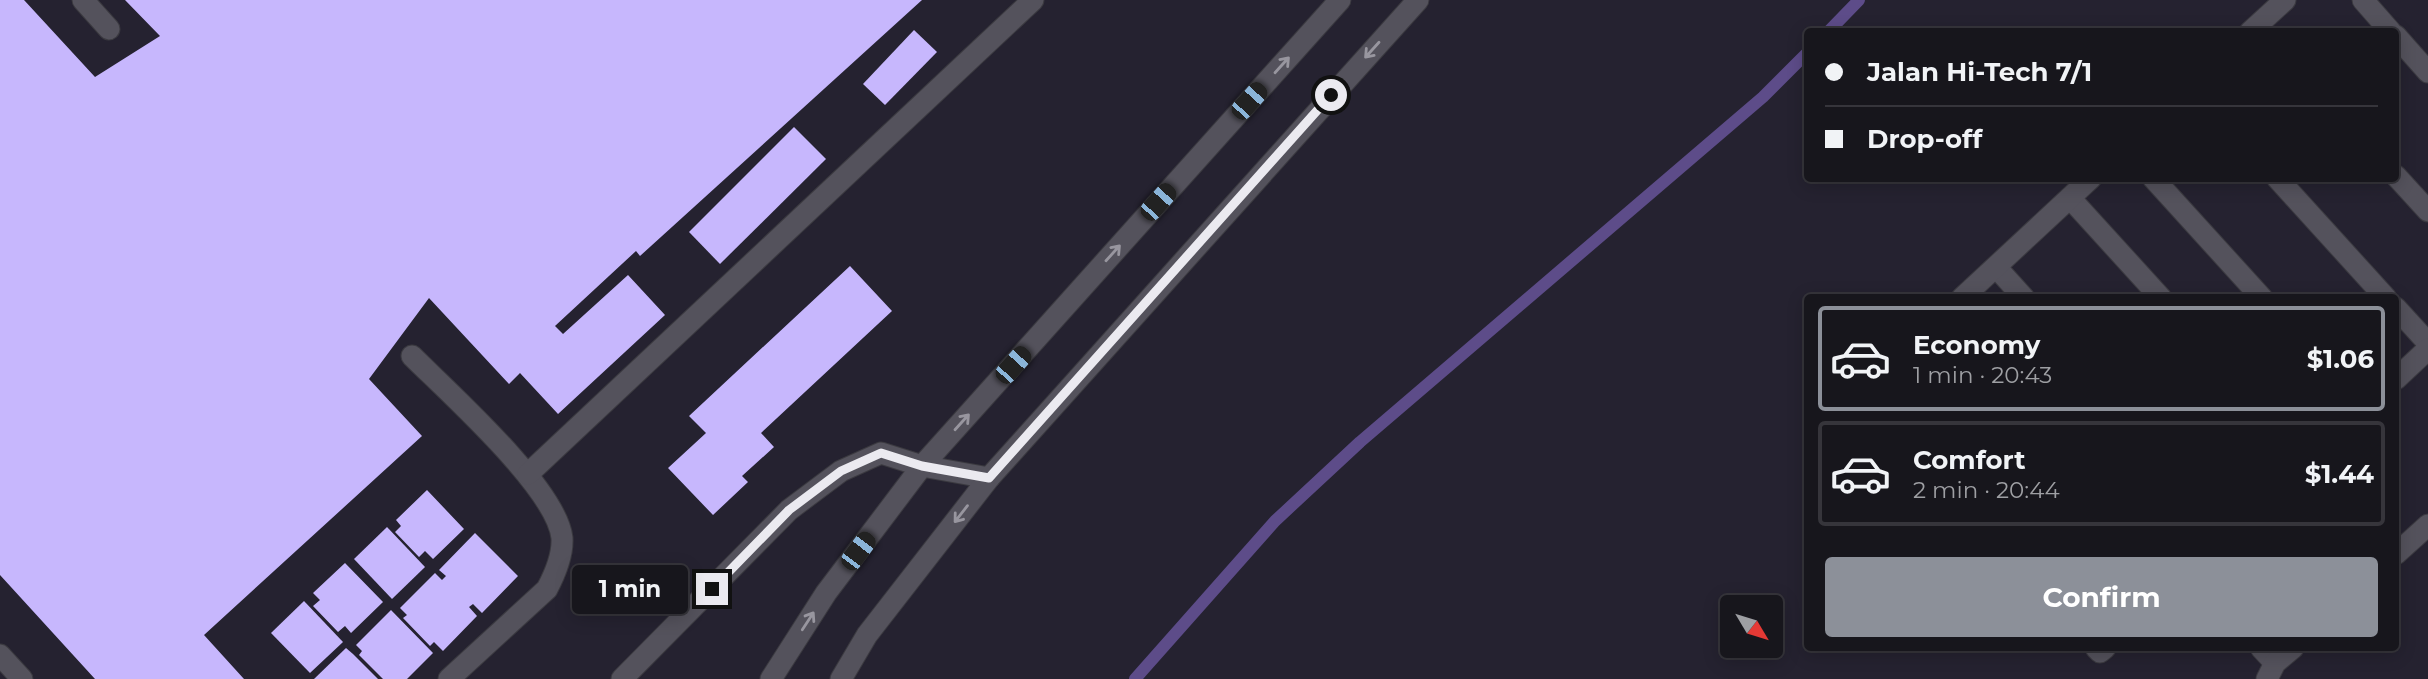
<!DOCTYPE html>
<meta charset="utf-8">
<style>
:root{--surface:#17161c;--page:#242329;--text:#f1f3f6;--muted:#9e9fa3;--line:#36353b;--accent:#8c9099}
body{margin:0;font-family:Montserrat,sans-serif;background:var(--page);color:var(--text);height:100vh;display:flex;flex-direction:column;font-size:26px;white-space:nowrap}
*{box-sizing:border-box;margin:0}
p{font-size:23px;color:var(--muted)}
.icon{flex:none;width:38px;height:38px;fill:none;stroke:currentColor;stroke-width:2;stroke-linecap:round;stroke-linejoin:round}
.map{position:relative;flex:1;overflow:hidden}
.panel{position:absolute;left:1804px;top:294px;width:595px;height:357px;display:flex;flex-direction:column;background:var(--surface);border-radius:7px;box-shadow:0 4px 18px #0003,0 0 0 2px var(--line)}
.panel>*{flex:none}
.banner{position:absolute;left:1804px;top:28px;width:595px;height:154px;border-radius:7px;box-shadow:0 4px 18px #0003,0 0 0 2px var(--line);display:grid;align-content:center;height:154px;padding:0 21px;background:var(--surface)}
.needle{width:46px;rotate:128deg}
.controls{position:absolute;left:1720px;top:595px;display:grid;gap:14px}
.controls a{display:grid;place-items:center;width:63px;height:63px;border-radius:7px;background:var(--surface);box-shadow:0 4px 18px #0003,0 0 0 2px var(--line);font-size:35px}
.end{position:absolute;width:32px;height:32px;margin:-16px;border:9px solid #ebeaf0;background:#111;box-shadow:0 0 0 4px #111}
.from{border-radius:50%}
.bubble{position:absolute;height:49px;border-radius:7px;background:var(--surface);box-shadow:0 4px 18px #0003,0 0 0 2px var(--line);font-size:23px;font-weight:700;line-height:49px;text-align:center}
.car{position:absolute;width:21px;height:42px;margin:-21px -10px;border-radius:9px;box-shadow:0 0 5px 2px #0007;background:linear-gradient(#222 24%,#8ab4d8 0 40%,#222 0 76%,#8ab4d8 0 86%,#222 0)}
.banner b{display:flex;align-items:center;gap:24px;height:66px;font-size:26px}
.banner b+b{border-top:2px solid var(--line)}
.banner i{width:18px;height:18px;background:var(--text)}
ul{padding:12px 0 0;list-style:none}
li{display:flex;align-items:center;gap:21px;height:105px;margin:0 14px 10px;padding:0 7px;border:4px solid var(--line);border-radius:7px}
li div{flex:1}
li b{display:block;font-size:26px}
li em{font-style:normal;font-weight:700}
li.on{border-color:var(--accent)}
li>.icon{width:63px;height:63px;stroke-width:1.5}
.primary-button{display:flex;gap:14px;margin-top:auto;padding:14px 21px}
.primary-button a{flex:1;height:80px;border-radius:7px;background:var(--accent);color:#fff;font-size:28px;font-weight:700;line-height:80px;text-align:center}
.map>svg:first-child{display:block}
</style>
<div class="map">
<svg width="2428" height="679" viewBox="0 0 2428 679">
<rect width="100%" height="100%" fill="#1f1d25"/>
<path fill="#252230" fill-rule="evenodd" d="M0,0H2428V679H0ZM1808,32H2396V178H1808ZM1808,298H2396V648H1808ZM1732,607H1771V646H1732Z"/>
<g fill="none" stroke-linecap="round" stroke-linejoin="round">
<g stroke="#5d4c89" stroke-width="12">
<path d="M1828,32L1859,0"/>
<path d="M1135,679L1275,521L1360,442L1763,97L1808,52"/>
</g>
</g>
<g fill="#c7b7fd">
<path d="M0,0H24L95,77L160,36L125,0H922L640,256L636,251L555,326L563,334L628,275L665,315L558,414L520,373L509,384L429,298L369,379L422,436L204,635L244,679H95L0,575Z"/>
<path d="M914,30L937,52L885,105L863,84Z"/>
<path d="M794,127L826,159L720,264L689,232Z"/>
<path d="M850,266L892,311L761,433L774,447L742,476L748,482L713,515L668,468L706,433L689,416Z"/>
<path d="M427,490L464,529L433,559L425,551L419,557L395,532L401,526L396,520Z"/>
<path d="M387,527L425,567L392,599L354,559Z"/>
<path d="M475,533L518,576L482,613L473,604L469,607L477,616L443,651L434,642L430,646L403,618L407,615L400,608L435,573L442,580L446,576L439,570Z"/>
<path d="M345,563L383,602L351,633L345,626L338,632L313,606L320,600L313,593Z"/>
<path d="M304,601L343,642L310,673L271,633Z"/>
<path d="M391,610L433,653L407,679H383L359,655L362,651L356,645Z"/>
<path d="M346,648L353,654L378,679H314Z"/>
</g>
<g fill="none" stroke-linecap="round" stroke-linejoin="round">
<g stroke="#3b3a40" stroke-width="23">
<g id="lane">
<path d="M83,0L109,29"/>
<path d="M2363,0L2391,32"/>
<path d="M2250,32L2285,0"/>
<path d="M2396,36L2428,72"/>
<path d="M2396,176L2428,211"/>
<path d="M2153,178L2262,298"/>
<path d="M2277,178L2386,298"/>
<path d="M2070,198L2161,298"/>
<path d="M1996,267L2024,298"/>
<path d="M1962,298L2091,178"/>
<path d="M2396,308L2428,343"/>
<path d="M412,356C449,393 557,489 562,538C563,556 555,574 547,589L449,679"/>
<path d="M2396,379L2428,349"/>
<path d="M528,474L1033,0"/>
<path d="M2396,554L2428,525"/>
<path d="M2096,648L2100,652L2105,648"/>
<path d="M2261,648L2275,663"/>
<path d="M0,655L22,679"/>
<path d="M622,679L789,510L841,471L881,453L922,466L989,478"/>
<path d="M2267,679L2275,663L2293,648"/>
</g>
</g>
<g stroke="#3b3a40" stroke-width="23">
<g id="street">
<path d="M771,679L826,593L922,466L1340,0"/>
<path d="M841,679L867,635L989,478L1418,0"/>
</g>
</g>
<use href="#lane" stroke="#54525c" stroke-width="21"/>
<use href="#street" stroke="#54525c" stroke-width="21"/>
</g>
<defs><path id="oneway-shaft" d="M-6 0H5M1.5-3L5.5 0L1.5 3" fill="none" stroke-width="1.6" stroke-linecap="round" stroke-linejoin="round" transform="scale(1.75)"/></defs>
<g stroke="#98969f">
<use href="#oneway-shaft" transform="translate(1372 50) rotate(132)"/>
<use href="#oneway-shaft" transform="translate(1282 65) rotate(-48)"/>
<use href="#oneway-shaft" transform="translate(1113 253) rotate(-48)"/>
<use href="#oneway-shaft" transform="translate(962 422) rotate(-48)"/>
<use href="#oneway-shaft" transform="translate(961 514) rotate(128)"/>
<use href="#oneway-shaft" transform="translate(808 621) rotate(-57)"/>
</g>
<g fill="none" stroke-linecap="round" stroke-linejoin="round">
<path stroke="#ebeaf0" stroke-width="9" d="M712,589L789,510L841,471L881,453L922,466L989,478L1331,95"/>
</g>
</svg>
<div class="controls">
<a><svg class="needle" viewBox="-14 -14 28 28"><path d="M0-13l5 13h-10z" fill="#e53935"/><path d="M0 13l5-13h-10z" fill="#9e9fa3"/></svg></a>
</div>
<i class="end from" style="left:1331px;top:95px"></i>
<i class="end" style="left:712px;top:589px"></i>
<div class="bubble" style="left:572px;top:565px;width:116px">1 min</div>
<i class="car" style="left:1249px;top:101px;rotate:42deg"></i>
<i class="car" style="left:1158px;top:202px;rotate:42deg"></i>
<i class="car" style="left:1013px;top:365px;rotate:42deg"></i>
<i class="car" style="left:858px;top:551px;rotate:37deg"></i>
<div class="banner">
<b><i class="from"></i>Jalan Hi-Tech 7/1</b>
<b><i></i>Drop-off</b>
</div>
<section class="panel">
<ul>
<li class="on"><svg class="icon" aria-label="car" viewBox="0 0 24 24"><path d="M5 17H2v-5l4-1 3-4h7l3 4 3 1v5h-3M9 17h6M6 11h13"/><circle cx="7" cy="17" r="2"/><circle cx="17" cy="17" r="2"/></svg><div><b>Economy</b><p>1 min · 20:43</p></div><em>$1.06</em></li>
<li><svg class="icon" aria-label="car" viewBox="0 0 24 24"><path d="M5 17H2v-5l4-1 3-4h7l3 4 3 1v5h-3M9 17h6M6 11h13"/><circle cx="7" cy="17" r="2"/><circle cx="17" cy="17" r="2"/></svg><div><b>Comfort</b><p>2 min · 20:44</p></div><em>$1.44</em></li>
</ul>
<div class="primary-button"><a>Confirm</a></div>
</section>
</div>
